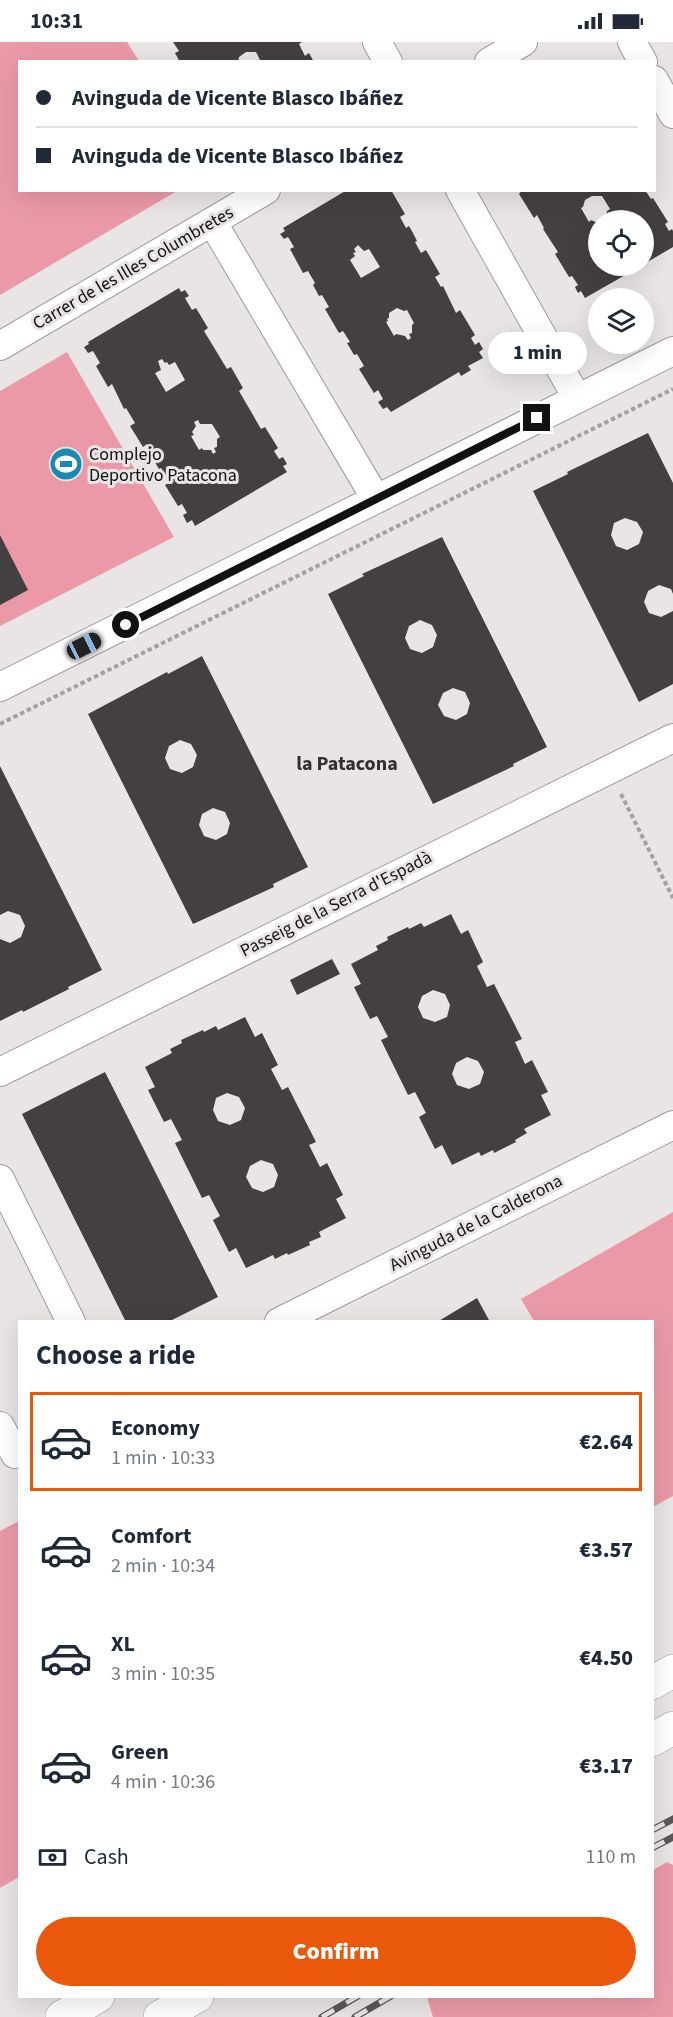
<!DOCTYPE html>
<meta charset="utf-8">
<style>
:root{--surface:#fff;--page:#f6f6f7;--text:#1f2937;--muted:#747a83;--line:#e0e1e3;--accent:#ea580c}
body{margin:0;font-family:"Source Sans 3",sans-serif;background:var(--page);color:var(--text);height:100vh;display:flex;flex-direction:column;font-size:22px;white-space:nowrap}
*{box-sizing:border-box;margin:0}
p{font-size:20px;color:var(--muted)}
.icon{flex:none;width:33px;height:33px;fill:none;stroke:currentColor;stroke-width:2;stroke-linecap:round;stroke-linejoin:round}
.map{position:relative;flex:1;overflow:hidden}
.panel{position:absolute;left:18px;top:1278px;width:636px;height:678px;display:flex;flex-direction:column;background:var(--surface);border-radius:0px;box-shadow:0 6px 24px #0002}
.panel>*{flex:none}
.hud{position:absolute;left:18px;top:18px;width:638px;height:132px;border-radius:0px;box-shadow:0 6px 24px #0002;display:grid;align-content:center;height:132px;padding:0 18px;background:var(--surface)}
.fabs{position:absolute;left:588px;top:168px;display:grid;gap:12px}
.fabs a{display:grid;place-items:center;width:66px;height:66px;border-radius:50%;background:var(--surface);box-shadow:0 6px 24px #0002;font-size:30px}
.end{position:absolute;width:27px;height:27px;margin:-14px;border:8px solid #121010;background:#fff;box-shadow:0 0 0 3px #fff}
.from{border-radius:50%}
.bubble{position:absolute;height:42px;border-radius:21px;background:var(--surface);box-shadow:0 6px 24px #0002;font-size:20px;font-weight:800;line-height:42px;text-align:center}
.car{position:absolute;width:18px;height:36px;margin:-18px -9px;border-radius:8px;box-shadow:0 0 4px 2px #0007;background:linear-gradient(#222 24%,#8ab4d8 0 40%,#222 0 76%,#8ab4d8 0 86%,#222 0)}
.hud b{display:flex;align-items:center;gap:21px;height:57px;font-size:22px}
.hud b+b{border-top:2px solid var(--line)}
.hud i{width:15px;height:15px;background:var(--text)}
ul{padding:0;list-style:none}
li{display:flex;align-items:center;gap:18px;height:99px;margin:0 12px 9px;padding:0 6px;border:3px solid transparent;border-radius:0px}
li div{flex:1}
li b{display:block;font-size:22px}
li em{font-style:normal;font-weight:800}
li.current{border-color:var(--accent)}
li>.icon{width:54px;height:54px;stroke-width:1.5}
h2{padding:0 18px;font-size:27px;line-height:72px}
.pay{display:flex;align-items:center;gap:15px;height:66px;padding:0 18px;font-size:22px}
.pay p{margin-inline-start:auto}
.cta{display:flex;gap:12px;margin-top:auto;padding:12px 18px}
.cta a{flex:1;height:69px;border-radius:36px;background:var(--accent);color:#fff;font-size:24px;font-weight:800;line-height:69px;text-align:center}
.status{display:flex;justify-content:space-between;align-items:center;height:42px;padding:0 30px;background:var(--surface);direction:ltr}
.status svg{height:16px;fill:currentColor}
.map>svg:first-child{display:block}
</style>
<div class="status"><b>10:31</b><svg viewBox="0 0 49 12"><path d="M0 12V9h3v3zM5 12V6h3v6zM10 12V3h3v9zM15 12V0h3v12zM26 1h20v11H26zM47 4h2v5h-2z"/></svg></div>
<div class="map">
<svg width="673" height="1975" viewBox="0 0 673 1975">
<rect width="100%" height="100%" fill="#eae5e5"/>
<g fill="#eb99a8">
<path d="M0,0H127L139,19L20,20V148L177,149L0,253Z"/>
<path d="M67,310L174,495L0,584V349Z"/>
<path d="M673,1170V1454L653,1465L652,1280L534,1279L521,1257Z"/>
<path d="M19,1479V1835L0,1846V1489Z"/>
<path d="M667,1820L673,1823V1975H433L427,1955L652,1954L653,1828Z"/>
</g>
<g fill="#443f40" fill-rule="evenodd">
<path d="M173,0H302L299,2L305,14L309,11L314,20H261L256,10H246L239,15L238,20H180L175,11L179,9Z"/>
<path d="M347,148H385L386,150L391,148L405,172L400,175L406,186L409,184L413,191L417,199L415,200L421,211L426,208L440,232L435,235L441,245L443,244L456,271L460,268L475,293L471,296L475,303L479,300L483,307L479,310L483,316L468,324L471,328L461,334L459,330L391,370L387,365L383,367L378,360L383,357L378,348L374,351L359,327L364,324L357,312L354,313L347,301L350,300L343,289L339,291L325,267L329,265L322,253L319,254L313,243L315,241L308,229L303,231L290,207L294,205L288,195L284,197L280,192L285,189L283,186ZM358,203L364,209L369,207L380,225L361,236L350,218L355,214L353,211L356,210L354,207ZM397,266L404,269L407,268L414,281L412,283V291L409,292L411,296L408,298L405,294L396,292L394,294L386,280L388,279L387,277L389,276V271Z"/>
<path d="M522,148H645L651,157L653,156L668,180L665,182L669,189L672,187L673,189V205L644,222V178H601L606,176L607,169L610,167L602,154H592L585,158L583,165L581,166L589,180L591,178L598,181V224H641L585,256L581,249L578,251L575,245L578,243L572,234L569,235L555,212L558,210L543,187L544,186L537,173L534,176L519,152Z"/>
<path d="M179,246L181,250L185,248L189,254L185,256L192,268L196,266L208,286L204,289L227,327L231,325L243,346L239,349L261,387L265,385L278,406L274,409L279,417L283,415L287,422L283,424L287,430L195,484L192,478L187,481L183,473L187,471L182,462L178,464L165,443L170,440L161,426L159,427L156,422L153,416L154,414L147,402L143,405L130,384L135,381L126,366L124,367L112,342L108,345L96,324L100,321L93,309L88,311L84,305L89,302L88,300ZM162,317L165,321L167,320L169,323L175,320L185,338L166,350L155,331L161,328L158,319ZM198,378L200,382H212L220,395L217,397V405L214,406L216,410L213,412L211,408H203L202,406L199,408L191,394L194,393L192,390L196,384L194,380Z"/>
<path d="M648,391L673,441V552L671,547L659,543L648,549L644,560L649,571L661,575L673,569V642L639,660L533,449L568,432L567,430ZM625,476L637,480L643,490L639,502L627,508L616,504L611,493L614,481Z"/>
<path d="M0,493L28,548L0,563Z"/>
<path d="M442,495L547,705L513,722L514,724L433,762L328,552L364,534L362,532ZM420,578L432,583L437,593L433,605L422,611L410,607L405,596L409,584ZM453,646L465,650L470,661L467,672L456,678L444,674L438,663L443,651Z"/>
<path d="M202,614L308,825L273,842L274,845L193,882L88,672L167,630L168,632ZM180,698L191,702L197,713L193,725L182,731L170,727L165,716L169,704ZM213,766L225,770L230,781L227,792L216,798L204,794L199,783L202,772Z"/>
<path d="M0,724L102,928L68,945L69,947L23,970L22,968L0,979V897L10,901L21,895L25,884L20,873L8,869L0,873Z"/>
<path d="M451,872L461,892L468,888L483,920L477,924L487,945L494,942L522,997L515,1000L525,1022L532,1018L548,1050L541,1053L551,1073L524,1087L527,1091L515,1098L516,1100L494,1111L493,1108L481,1114L479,1110L452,1123L442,1103L435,1107L419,1075L426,1071L415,1050L408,1053L381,998L388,995L377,974L370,977L354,945L361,942L351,922L378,908L376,904L388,898L387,895L408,885L409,887L421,881L424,885ZM433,948L445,952L450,963L447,975L435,980L423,976L418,965L422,954ZM467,1015L478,1019L484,1030L480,1042L469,1047L457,1043L452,1032L456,1021Z"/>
<path d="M332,917L340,932L297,953L290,938Z"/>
<path d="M245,975L255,995L262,991L278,1023L271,1027L282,1048L288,1045L316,1100L309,1103L320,1125L327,1121L343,1153L336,1157L346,1176L319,1190L321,1195L309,1200L310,1203L288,1213L287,1211L275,1217L273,1213L246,1226L236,1206L229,1210L213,1178L220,1174L209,1153L202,1156L175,1101L182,1098L171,1077L164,1080L148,1048L155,1045L145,1025L172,1011L170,1007L182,1001L181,998L203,988L204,990L216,984L218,988ZM227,1051L239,1055L245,1066L241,1078L230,1083L218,1079L213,1068L216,1056ZM261,1118L273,1122L278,1133L274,1145L263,1150L252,1146L246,1135L250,1124Z"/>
<path d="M105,1030L218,1255L168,1280H126L22,1072Z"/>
<path d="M477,1256L490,1280H437Z"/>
</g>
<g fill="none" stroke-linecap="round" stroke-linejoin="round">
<g stroke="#a09b9c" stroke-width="30">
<g id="minor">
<path d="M377,0L388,20"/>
<path d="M632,0L643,20"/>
<path d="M489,20L523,0"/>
<path d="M654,38L673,72"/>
<path d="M460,148L577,356"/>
<path d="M213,181L376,457"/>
<path d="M0,304L266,148"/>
<path d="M0,645L673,309"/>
<path d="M0,1030L673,696"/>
<path d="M0,1137L71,1280"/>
<path d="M279,1280L673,1083"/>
<path d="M0,1384L15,1412"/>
</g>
</g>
<g stroke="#a09b9c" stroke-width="34">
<g id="major">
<path d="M652,1641L673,1629"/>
<path d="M652,1698L673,1686"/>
<path d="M62,1975L98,1954"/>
<path d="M160,1975L197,1954"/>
</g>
</g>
<g stroke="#a5a1a1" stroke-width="4" stroke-dasharray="4.5 3" stroke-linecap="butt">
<path d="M0,682L673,347"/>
<path d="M621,752L673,856"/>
</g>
<use href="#minor" stroke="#fff" stroke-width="28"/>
<use href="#major" stroke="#fff" stroke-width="33"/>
<g stroke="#5a5757" stroke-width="7">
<g id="rail">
<path d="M652,1788L673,1777"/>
<path d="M652,1806L673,1795"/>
<path d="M322,1975L358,1954"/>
<path d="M355,1975L391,1954"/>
</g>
</g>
<use href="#rail" stroke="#eae5e5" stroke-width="4.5" stroke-dasharray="14" stroke-linecap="butt"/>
</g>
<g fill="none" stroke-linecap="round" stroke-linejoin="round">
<path stroke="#121010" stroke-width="8" d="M126,583L537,376"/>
</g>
<defs>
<g id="stadium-disc" transform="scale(1.725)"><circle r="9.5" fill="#198bb0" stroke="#eae5e5"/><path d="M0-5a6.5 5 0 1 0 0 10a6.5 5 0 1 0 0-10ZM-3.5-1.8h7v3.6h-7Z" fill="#fff"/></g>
</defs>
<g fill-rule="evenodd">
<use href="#stadium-disc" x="66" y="422"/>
</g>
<g text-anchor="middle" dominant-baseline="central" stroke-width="6" stroke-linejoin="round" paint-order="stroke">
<g font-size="18" fill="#121010" stroke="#eae5e5">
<text transform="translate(133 226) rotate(-30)">Carrer de les Illes Columbretes</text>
<text transform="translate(336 862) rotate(-27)">Passeig de la Serra d'Espadà</text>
<text transform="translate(476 1181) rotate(-27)">Avinguda de la Calderona</text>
</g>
<g font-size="18" fill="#121010" stroke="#eae5e5" text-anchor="start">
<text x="89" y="412">Complejo<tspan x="89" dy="21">Deportivo Patacona</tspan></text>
</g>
<g font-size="20" font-weight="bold" fill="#332f30" stroke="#eae5e5">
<text x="347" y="722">la Patacona</text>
</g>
</g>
</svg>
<div class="fabs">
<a><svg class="icon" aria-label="locate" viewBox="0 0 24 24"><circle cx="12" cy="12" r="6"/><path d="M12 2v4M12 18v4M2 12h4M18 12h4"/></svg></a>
<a><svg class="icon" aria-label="layers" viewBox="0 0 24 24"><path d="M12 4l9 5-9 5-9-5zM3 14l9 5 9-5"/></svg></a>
</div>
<i class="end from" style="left:126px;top:583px"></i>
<i class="end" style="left:537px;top:376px"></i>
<div class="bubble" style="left:488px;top:290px;width:99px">1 min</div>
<i class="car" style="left:84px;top:604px;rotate:63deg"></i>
<div class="hud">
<b><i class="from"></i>Avinguda de Vicente Blasco Ibáñez</b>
<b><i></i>Avinguda de Vicente Blasco Ibáñez</b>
</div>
<section class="panel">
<h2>Choose a ride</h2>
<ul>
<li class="current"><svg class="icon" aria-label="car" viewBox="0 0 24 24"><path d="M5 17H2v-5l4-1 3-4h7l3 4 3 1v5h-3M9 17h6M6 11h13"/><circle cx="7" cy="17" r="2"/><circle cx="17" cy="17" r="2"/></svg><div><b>Economy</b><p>1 min · 10:33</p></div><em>€2.64</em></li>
<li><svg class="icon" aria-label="car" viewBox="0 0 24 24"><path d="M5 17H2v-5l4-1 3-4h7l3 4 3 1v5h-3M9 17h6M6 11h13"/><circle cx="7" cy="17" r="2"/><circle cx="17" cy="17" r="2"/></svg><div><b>Comfort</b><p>2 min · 10:34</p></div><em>€3.57</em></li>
<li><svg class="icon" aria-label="car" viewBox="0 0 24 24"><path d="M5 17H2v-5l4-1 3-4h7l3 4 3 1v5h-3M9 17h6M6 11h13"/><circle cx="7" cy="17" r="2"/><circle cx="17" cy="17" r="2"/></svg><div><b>XL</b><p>3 min · 10:35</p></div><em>€4.50</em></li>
<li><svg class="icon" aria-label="car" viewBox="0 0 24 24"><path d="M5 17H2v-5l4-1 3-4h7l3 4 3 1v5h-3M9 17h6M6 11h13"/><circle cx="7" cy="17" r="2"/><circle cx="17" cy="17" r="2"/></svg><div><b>Green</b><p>4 min · 10:36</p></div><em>€3.17</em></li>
</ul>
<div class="pay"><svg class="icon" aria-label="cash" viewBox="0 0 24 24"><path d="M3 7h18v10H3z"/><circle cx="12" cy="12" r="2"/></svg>Cash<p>110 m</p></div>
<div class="cta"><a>Confirm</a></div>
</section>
</div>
